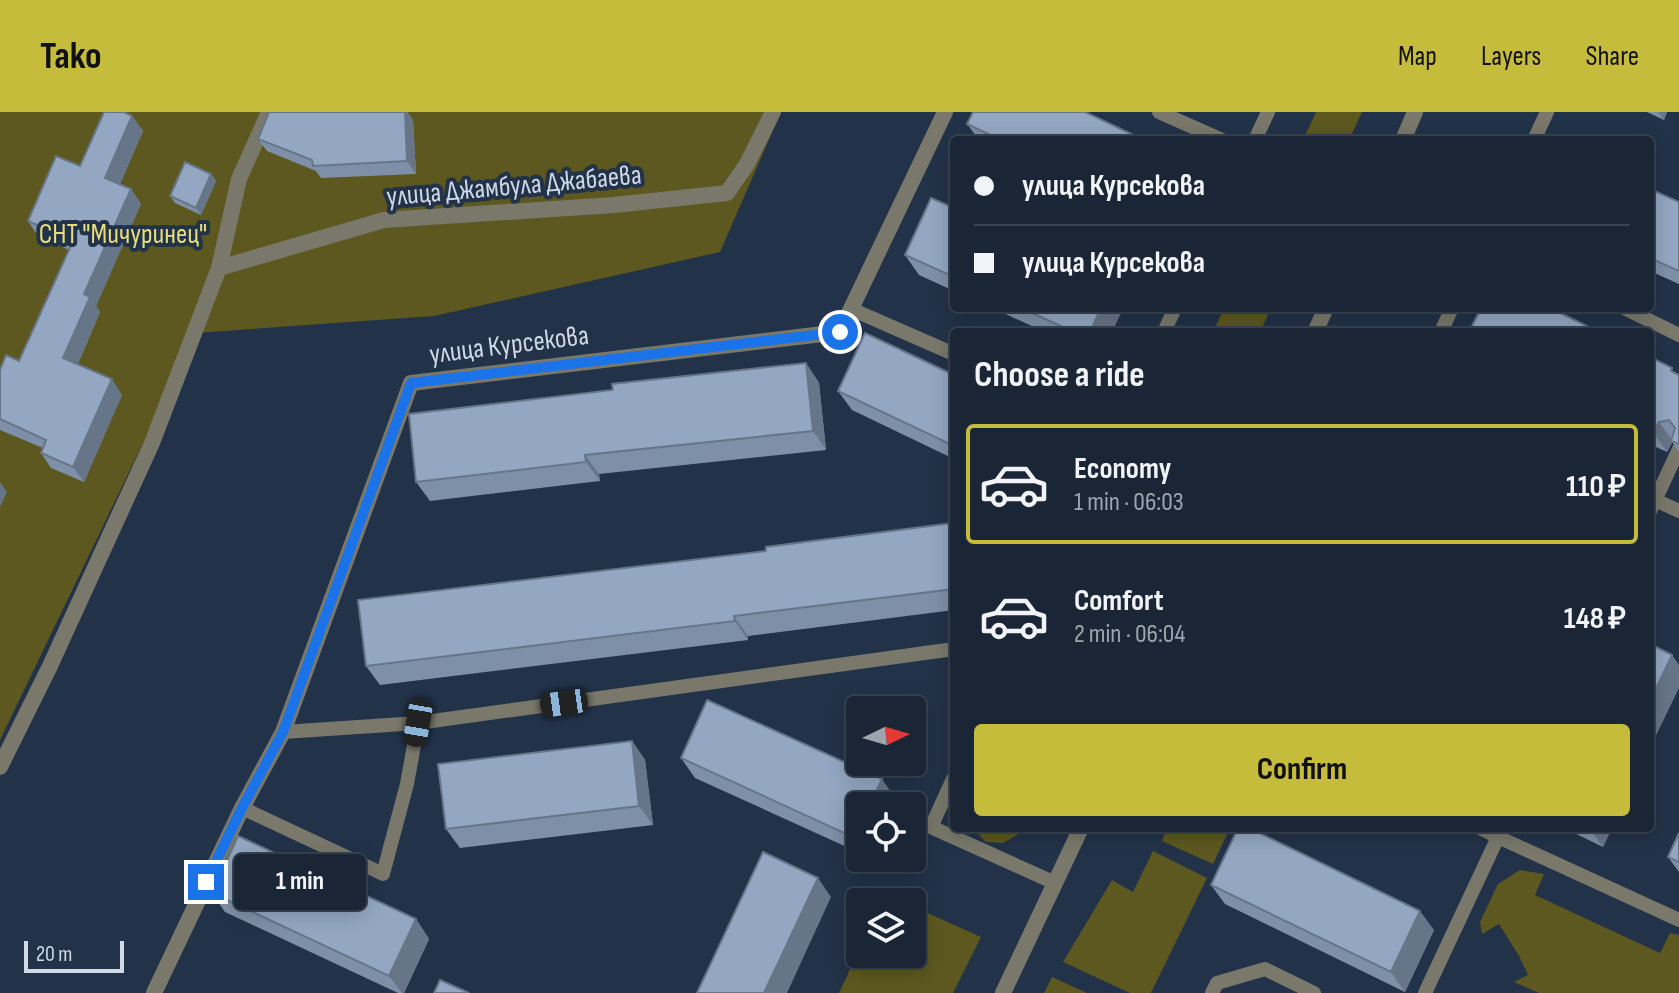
<!DOCTYPE html>
<meta charset="utf-8">
<style>
:root{--surface:#1a2636;--page:#232e3e;--text:#f1f3f6;--muted:#9fa5ad;--line:#384351;--accent:#c6bc3c}
body{margin:0;font-family:"Sofia Sans Condensed",sans-serif;background:var(--page);color:var(--text);height:100vh;display:flex;flex-direction:column;font-size:30px;white-space:nowrap}
*{box-sizing:border-box;margin:0}
p{font-size:26px;color:var(--muted)}
.icon{flex:none;width:44px;height:44px;fill:none;stroke:currentColor;stroke-width:2;stroke-linecap:round;stroke-linejoin:round}
.map{position:relative;flex:1;overflow:hidden}
.drawer{position:absolute;left:950px;top:216px;width:704px;height:504px;display:flex;flex-direction:column;background:var(--surface);border-radius:8px;box-shadow:0 4px 20px #0003,0 0 0 2px var(--line)}
.drawer>*{flex:none}
.banner{position:absolute;left:950px;top:24px;width:704px;height:176px;border-radius:8px;box-shadow:0 4px 20px #0003,0 0 0 2px var(--line);display:grid;align-content:center;height:176px;padding:0 24px;background:var(--surface)}
.needle{width:52px;rotate:85deg}
.buttons{position:absolute;left:846px;top:584px;display:grid;gap:16px}
.buttons a{display:grid;place-items:center;width:80px;height:80px;border-radius:8px;background:var(--surface);box-shadow:0 4px 20px #0003,0 0 0 2px var(--line);font-size:40px}
.scale{position:absolute;left:24px;bottom:20px;width:100px;box-sizing:border-box;padding-left:8px;border:4px solid #ced8e7;border-top:0;font-size:22px;line-height:28px;white-space:nowrap;color:#ced8e7;-webkit-text-stroke:6px #223248;paint-order:stroke}
.end{position:absolute;width:36px;height:36px;margin:-18px;border:10px solid #1a73e8;background:#fff;box-shadow:0 0 0 4px #fff}
.from{border-radius:50%}
.bubble{position:absolute;height:56px;border-radius:8px;background:var(--surface);box-shadow:0 4px 20px #0003,0 0 0 2px var(--line);font-size:26px;font-weight:700;line-height:56px;text-align:center}
.car{position:absolute;width:24px;height:48px;margin:-24px -12px;border-radius:10px;box-shadow:0 0 6px 2px #0007;background:linear-gradient(#222 24%,#8ab4d8 0 40%,#222 0 76%,#8ab4d8 0 86%,#222 0)}
.banner b{display:flex;align-items:center;gap:28px;height:76px;font-size:30px}
.banner b+b{border-top:2px solid var(--line)}
.banner i{width:20px;height:20px;background:var(--text)}
ul{padding:0;list-style:none}
li{display:flex;align-items:center;gap:24px;height:120px;margin:0 16px 12px;padding:0 8px;border:4px solid transparent;border-radius:8px}
li div{flex:1}
li b{display:block;font-size:30px}
li em{font-style:normal;font-weight:700}
li.active{border-color:var(--accent)}
li>.icon{width:72px;height:72px;stroke-width:1.5}
h2{padding:0 24px;font-size:36px;line-height:96px}
.cta{display:flex;gap:16px;margin-top:auto;padding:16px 24px}
.cta a{flex:1;height:92px;border-radius:8px;background:var(--accent);color:#111;font-size:32px;font-weight:700;line-height:92px;text-align:center}
header{display:flex;align-items:center;gap:48px;box-sizing:border-box;height:112px;padding:0 40px;background:var(--accent);color:#111}
header strong{font-size:38px}
nav{display:flex;gap:44px;margin-inline-start:auto;font-size:28px}
.map>svg:first-child{display:block}
</style>
<header>
<strong>Tako</strong>
<nav><a>Map</a><a>Layers</a><a>Share</a></nav>
</header>
<div class="map">
<svg width="1679" height="881" viewBox="0 0 1679 881">
<rect width="100%" height="100%" fill="#223248"/>
<g fill="#5c5820">
<path d="M0,0H781L720,140L434,204L196,221L0,628Z"/>
<path d="M1316,0H1362L1349,28H1303Z"/>
<path d="M1224,196H1271L1260,220H1213Z"/>
<path d="M972,716H1029L1003,731L986,730Z"/>
<path d="M1167,716H1230L1213,752L1162,729Z"/>
<path d="M1153,739L1207,766L1151,881H1130L1063,850L1112,768L1133,780Z"/>
<path d="M1520,758L1544,762L1535,783L1660,841L1670,821L1679,823V881H1539L1514,870L1528,863L1519,844L1499,812L1482,822L1480,810L1498,772Z"/>
<path d="M912,794L981,825L953,881H839L860,836V842H912Z"/>
<path d="M1052,865L1087,881H1044Z"/>
</g>
<g fill="none" stroke-linecap="round" stroke-linejoin="round">
<g stroke="#79786b" stroke-width="14">
<path d="M1159,0L1222,28"/>
<path d="M1255,28L1268,0"/>
<path d="M1534,28L1547,0"/>
<path d="M1624,196L1679,223"/>
<path d="M851,197L954,242"/>
<path d="M1164,220L1175,196"/>
<path d="M1441,220L1452,196"/>
<path d="M1655,388L1679,399"/>
<path d="M1650,399L1679,337"/>
<path d="M283,620L418,611L954,537"/>
<path d="M954,665L931,715L1055,771"/>
<path d="M242,696L383,762L407,672L418,611"/>
<path d="M1480,716L1498,725L1502,716"/>
<path d="M1212,881L1217,871L1265,857L1314,881"/>
<path d="M1425,881L1498,725L1679,808"/>
</g>
<g stroke="#79786b" stroke-width="16">
<path d="M219,156L384,108L614,93L727,81L747,52L773,0"/>
<path d="M0,655L50,554L152,331L219,156L239,67L269,0"/>
<path d="M154,881L242,696L283,620L411,271L840,220L945,0"/>
</g>
<g stroke="#79786b" stroke-width="16">
<path d="M1403,28L1415,0"/>
<path d="M1315,220L1326,196"/>
<path d="M1003,881L1081,716"/>
</g>
</g>
<g fill="#7e90a7">
<path d="M269,0H407L413,8L416,62L321,66L316,59L267,39L258,27Z"/>
<path d="M1647,0H1667L1664,8Z"/>
<path d="M132,4L143,19L120,72L131,77L141,92L96,194L100,200L78,252L122,283L84,370L51,356L41,341L43,336L0,318V258L19,249L69,138L38,124L28,109Z"/>
<path d="M967,12L1144,28H979Z"/>
<path d="M211,62L216,69L201,103L175,91L170,84Z"/>
<path d="M1650,77L1679,90V172L1650,159Z"/>
<path d="M954,96V179L919,163L905,143Z"/>
<path d="M992,196H1123L1112,220H1045Z"/>
<path d="M1650,245L1679,263V340L1672,330L1667,340L1656,335L1654,340L1650,337Z"/>
<path d="M806,251L819,271L826,338L599,362L600,369L430,389L416,370L613,278Z"/>
<path d="M954,263V347L852,298L838,279Z"/>
<path d="M954,411V498L748,524V528L380,573L366,554L766,439Z"/>
<path d="M632,629L645,648L653,713L460,736L446,717Z"/>
<path d="M681,646L895,686L892,694H860V741L695,666Z"/>
<path d="M1564,716H1612L1603,735Z"/>
<path d="M1679,721V760L1668,745Z"/>
<path d="M1211,773L1434,818L1405,880L1225,792Z"/>
<path d="M212,781L416,807L429,827L404,881H398L225,800Z"/>
</g>
<g fill="#677588">
<path d="M405,0H407L413,8L416,62L407,49Z"/>
<path d="M1658,0H1667L1664,8Z"/>
<path d="M132,4L143,19L116,81L105,66Z"/>
<path d="M211,62L216,69L201,103L196,96Z"/>
<path d="M131,77L141,92L96,194L100,200L74,261L63,246L84,182Z"/>
<path d="M1101,196H1123L1112,220H1090Z"/>
<path d="M806,251L819,271L826,338L813,319Z"/>
<path d="M112,267L122,283L84,370L73,355Z"/>
<path d="M1659,310L1673,329L1667,340L1653,320Z"/>
<path d="M1650,326L1656,335L1654,340L1650,333Z"/>
<path d="M585,343L599,362L600,369L586,350Z"/>
<path d="M0,370L7,380L0,395Z"/>
<path d="M734,504L748,524V528L735,509Z"/>
<path d="M1672,543L1679,553V576L1650,636V589Z"/>
<path d="M632,629L645,648L653,713L639,694Z"/>
<path d="M882,667L895,686L892,694H869Z"/>
<path d="M860,714V733L855,726Z"/>
<path d="M1589,716H1612L1603,735Z"/>
<path d="M818,766L831,785L787,881H764Z"/>
<path d="M1420,799L1434,818L1405,880L1391,860Z"/>
<path d="M416,807L429,827L404,881H402L389,864Z"/>
</g>
<g fill="#93a7c2" stroke="#677588" stroke-width="2">
<path d="M104,0H124L132,4L105,66L131,77L84,182L90,185L63,246L112,267L73,355L41,341L46,328L0,307V258L6,243L19,249L73,129L28,109L56,44L80,54Z"/>
<path d="M269,0H405L407,49L313,54L312,48L258,27Z"/>
<path d="M973,0H1085L1144,28H1001L967,12Z"/>
<path d="M185,50L211,62L196,96L170,84Z"/>
<path d="M1650,77L1679,90V159L1650,146Z"/>
<path d="M931,86L954,96V165L905,143Z"/>
<path d="M1021,196H1101L1090,220H1074Z"/>
<path d="M1481,196H1550L1599,220H1469Z"/>
<path d="M865,221L954,263V334L838,279Z"/>
<path d="M1650,245L1672,256L1671,259L1679,263V332L1671,329L1675,316L1669,308L1659,310L1653,320L1650,319Z"/>
<path d="M806,251L813,319L585,343L586,350L416,370L409,302L613,278L612,272Z"/>
<path d="M954,411V477L734,504L735,509L366,554L358,488L766,439V435Z"/>
<path d="M1650,532L1672,543L1650,589Z"/>
<path d="M707,588L882,667L869,694H860V714L855,726L681,646Z"/>
<path d="M632,629L639,694L446,717L438,652Z"/>
<path d="M1238,716H1249L1420,799L1391,860L1211,773Z"/>
<path d="M1679,721V750L1668,745Z"/>
<path d="M238,724L416,807L389,864L212,781Z"/>
<path d="M763,740L818,766L764,881H697Z"/>
<path d="M440,868L469,881H434Z"/>
</g>
<g fill="none" stroke-linecap="round" stroke-linejoin="round">
<path stroke="#1a73e8" stroke-width="10" d="M206,770L242,696L283,620L411,271L840,220"/>
</g>
<g text-anchor="middle" dominant-baseline="central" stroke-width="8" stroke-linejoin="round" paint-order="stroke">
<g font-size="28" fill="#ced8e7" stroke="#223248">
<text transform="translate(514 74) rotate(-5)">улица Джамбула Джабаева</text>
<text transform="translate(509 233) rotate(-7)">улица Курсекова</text>
</g>
<g font-size="28" fill="#e6de7c" stroke="#223248">
<text x="123" y="122">СНТ "Мичуринец"</text>
</g>
</g>
</svg>
<div class="buttons">
<a><svg class="needle" viewBox="-14 -14 28 28"><path d="M0-13l5 13h-10z" fill="#e53935"/><path d="M0 13l5-13h-10z" fill="#9fa5ad"/></svg></a>
<a><svg class="icon" aria-label="locate" viewBox="0 0 24 24"><circle cx="12" cy="12" r="6"/><path d="M12 2v4M12 18v4M2 12h4M18 12h4"/></svg></a>
<a><svg class="icon" aria-label="layers" viewBox="0 0 24 24"><path d="M12 4l9 5-9 5-9-5zM3 14l9 5 9-5"/></svg></a>
</div>
<div class="scale">20 m</div>
<i class="end from" style="left:840px;top:220px"></i>
<i class="end" style="left:206px;top:770px"></i>
<div class="bubble" style="left:234px;top:742px;width:132px">1 min</div>
<i class="car" style="left:564px;top:591px;rotate:262deg"></i>
<i class="car" style="left:418px;top:611px;rotate:190deg"></i>
<div class="banner">
<b><i class="from"></i>улица Курсекова</b>
<b><i></i>улица Курсекова</b>
</div>
<section class="drawer">
<h2>Choose a ride</h2>
<ul>
<li class="active"><svg class="icon" aria-label="car" viewBox="0 0 24 24"><path d="M5 17H2v-5l4-1 3-4h7l3 4 3 1v5h-3M9 17h6M6 11h13"/><circle cx="7" cy="17" r="2"/><circle cx="17" cy="17" r="2"/></svg><div><b>Economy</b><p>1 min · 06:03</p></div><em>110 ₽</em></li>
<li><svg class="icon" aria-label="car" viewBox="0 0 24 24"><path d="M5 17H2v-5l4-1 3-4h7l3 4 3 1v5h-3M9 17h6M6 11h13"/><circle cx="7" cy="17" r="2"/><circle cx="17" cy="17" r="2"/></svg><div><b>Comfort</b><p>2 min · 06:04</p></div><em>148 ₽</em></li>
</ul>
<div class="cta"><a>Confirm</a></div>
</section>
</div>
